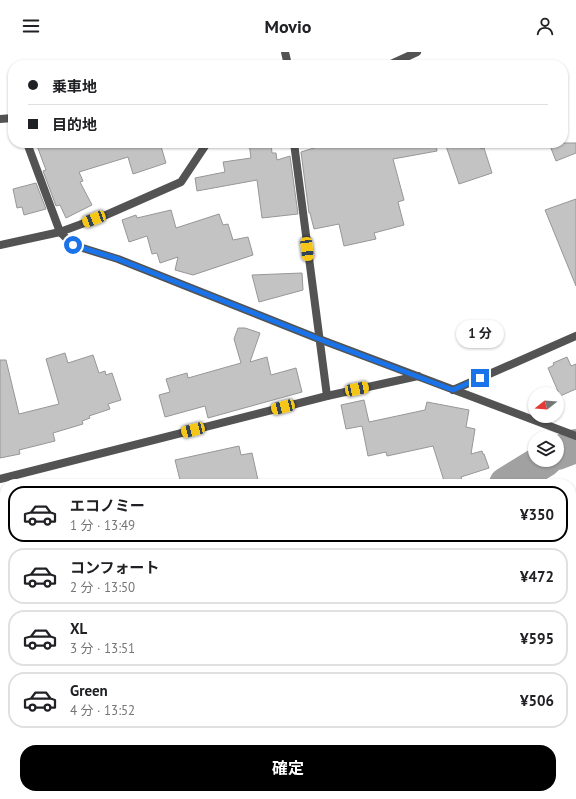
<!DOCTYPE html>
<html lang="ja">
<meta charset="utf-8">
<style>
:root{--surface:#fff;--page:#f2f2f2;--text:#202124;--muted:#757577;--line:#e0e0e0;--accent:#000}
body{margin:0;font-family:"PT Sans","Noto Sans JP",sans-serif;background:var(--page);color:var(--text);height:100vh;display:flex;flex-direction:column;font-size:15px;white-space:nowrap}
*{box-sizing:border-box;margin:0}
p{font-size:13px;color:var(--muted)}
.icon{flex:none;width:22px;height:22px;fill:none;stroke:currentColor;stroke-width:2;stroke-linecap:round;stroke-linejoin:round}
.map{position:relative;flex:1;overflow:hidden}
.side{position:absolute;left:0px;top:427px;width:576px;height:320px;display:flex;flex-direction:column;background:var(--surface);border-radius:16px 16px 0 0;box-shadow:0 1px 3px #0004}
.side>*{flex:none}
.banner{position:absolute;left:8px;top:8px;width:560px;height:88px;border-radius:16px;box-shadow:0 1px 3px #0004;display:grid;align-content:center;height:88px;padding:0 20px;background:var(--surface)}
.needle{width:26px;rotate:253deg}
.buttons{position:absolute;left:528px;top:335px;display:grid;gap:8px}
.buttons a{display:grid;place-items:center;width:36px;height:36px;border-radius:50%;background:var(--surface);box-shadow:0 1px 3px #0004;font-size:20px}
.end{position:absolute;width:18px;height:18px;margin:-9px;border:5px solid #1a73e8;background:#fff;box-shadow:0 0 0 2px #fff}
.from{border-radius:50%}
.bubble{position:absolute;height:28px;border-radius:14px;background:var(--surface);box-shadow:0 1px 3px #0004;font-size:13px;font-weight:700;line-height:28px;text-align:center}
.car{position:absolute;width:12px;height:24px;margin:-12px -6px;border-radius:5px;box-shadow:0 0 3px 1px #0007;background:linear-gradient(#f5c518 24%,#345 0 40%,#f5c518 0 76%,#345 0 86%,#f5c518 0)}
.banner b{display:flex;align-items:center;gap:14px;height:38px;font-size:15px}
.banner b+b{border-top:1px solid var(--line)}
.banner i{width:10px;height:10px;background:var(--text)}
ul{padding:7px 0 0;list-style:none}
li{display:flex;align-items:center;gap:12px;height:56px;margin:0 8px 6px;padding:0 12px;border:2px solid var(--line);border-radius:16px}
li div{flex:1}
li b{display:block;font-size:15px}
li em{font-style:normal;font-weight:700}
li.selected{border-color:var(--accent)}
li>.icon{width:36px;height:36px;stroke-width:1.5}
.button{display:flex;gap:8px;margin-top:auto;padding:8px 20px}
.button a{flex:1;height:46px;border-radius:16px;background:var(--accent);color:#fff;font-size:16px;font-weight:700;line-height:46px;text-align:center}
header{display:flex;justify-content:space-between;align-items:center;height:52px;padding:0 20px;background:var(--surface);font-size:18px;font-weight:700}
.map>svg:first-child{display:block}
</style>
<header><svg class="icon" aria-label="menu" viewBox="0 0 24 24"><path d="M4 6h16M4 12h16M4 18h16"/></svg>Movio<svg class="icon" aria-label="person" viewBox="0 0 24 24"><circle cx="12" cy="8" r="4"/><path d="M4 21q1-7 8-7t8 7"/></svg></header>
<div class="map">
<svg width="576" height="747" viewBox="0 0 576 747">
<rect width="100%" height="100%" fill="#fff"/>
<path fill="#dadada" d="M0,606L5,611V742H16V747H0Z"/>
<g fill="none" stroke-linecap="round" stroke-linejoin="round">
<g stroke="#a1a1a1" stroke-width="34">
<path d="M557,401L576,394"/>
<path d="M506,432L545,408"/>
<path d="M0,582L5,587"/>
</g>
</g>
<g fill="#c3c3c3" stroke="#979797">
<path d="M36,91H160L166,111L133,122L128,105L79,120L83,129L80,130L92,153L66,166L60,153L56,154L43,119L46,118Z"/>
<path d="M249,91H271L272,101H276L277,108L290,104L298,162L262,166L257,128L197,139L195,126L225,120L223,110L251,106Z"/>
<path d="M330,91H436L437,99L393,107L404,148L398,150L404,173L374,181L376,187L344,194L339,172L314,177L310,161H309L301,100Z"/>
<path d="M445,91H479L481,97L484,96L492,121L459,132Z"/>
<path d="M549,91H576V101L556,109Z"/>
<path d="M36,131L46,157L24,163L22,155L17,156L13,137Z"/>
<path d="M576,147V234L545,158Z"/>
<path d="M171,158L176,176L219,162L223,173L228,172L233,188L248,185L253,203L193,223L175,218L178,205L160,211L157,201L152,202L147,184L129,190L122,168L136,163L137,166Z"/>
<path d="M302,221L303,238L259,250L252,223Z"/>
<path d="M238,276H245L260,281L250,310L267,305L271,323L296,316L302,340L208,366L205,354L165,365L159,343L170,340L166,327L187,321L188,326L241,311L234,287Z"/>
<path d="M65,301L68,311L93,303L99,321L105,319L106,323L112,321L121,348L108,352L110,357L89,364L90,366L82,369L83,372L53,381L55,389L19,398L20,402L0,406V308H6L19,362L59,352L46,307Z"/>
<path d="M567,305L571,314L576,312V337L560,344L548,316L554,313L553,311Z"/>
<path d="M364,348L369,370L425,358L427,350L469,358L466,375L475,377L471,402L482,399L483,402H484L489,416L461,425L463,432H445L433,394L387,404L386,400L368,404L362,374L346,377L341,353Z"/>
<path d="M239,394L241,403L252,401L258,428L240,432H181L175,408Z"/>
</g>
<g fill="none" stroke-linecap="round" stroke-linejoin="round">
<g stroke="#535353" stroke-width="8">
<path d="M0,67L13,66"/>
<path d="M27,91L60,180"/>
</g>
<g stroke="#535353" stroke-width="8">
<path d="M285,0L288,13"/>
<path d="M389,13L417,0"/>
<path d="M60,180L73,193L118,207L319,287L576,384"/>
<path d="M0,193L60,180L106,163L181,130L207,91"/>
<path d="M453,338L576,284"/>
<path d="M327,344L418,324"/>
<path d="M0,427L327,344L294,91"/>
<path d="M0,565L5,569"/>
<path d="M83,742L86,747"/>
</g>
<g stroke="#000" stroke-width="3" stroke-dasharray="6 2 1 2" stroke-linecap="butt">
<path d="M0,515L5,518"/>
<path d="M388,742L397,747"/>
</g>
</g>
<g fill="none" stroke-linecap="round" stroke-linejoin="round">
<path stroke="#1a73e8" stroke-width="5" d="M73,193L118,207L319,287L453,338L480,326"/>
</g>
</svg>
<div class="buttons">
<a><svg class="needle" viewBox="-14 -14 28 28"><path d="M0-13l5 13h-10z" fill="#e53935"/><path d="M0 13l5-13h-10z" fill="#757577"/></svg></a>
<a><svg class="icon" aria-label="layers" viewBox="0 0 24 24"><path d="M12 4l9 5-9 5-9-5zM3 14l9 5 9-5"/></svg></a>
</div>
<i class="end from" style="left:73px;top:193px"></i>
<i class="end" style="left:480px;top:326px"></i>
<div class="bubble" style="left:456px;top:268px;width:48px">1 分</div>
<i class="car" style="left:94px;top:167px;rotate:249deg"></i>
<i class="car" style="left:307px;top:197px;rotate:173deg"></i>
<i class="car" style="left:357px;top:337px;rotate:78deg"></i>
<i class="car" style="left:283px;top:355px;rotate:256deg"></i>
<i class="car" style="left:193px;top:378px;rotate:256deg"></i>
<div class="banner">
<b><i class="from"></i>乗車地</b>
<b><i></i>目的地</b>
</div>
<section class="side">
<ul>
<li class="selected"><svg class="icon" aria-label="car" viewBox="0 0 24 24"><path d="M5 17H2v-5l4-1 3-4h7l3 4 3 1v5h-3M9 17h6M6 11h13"/><circle cx="7" cy="17" r="2"/><circle cx="17" cy="17" r="2"/></svg><div><b>エコノミー</b><p>1 分 · 13:49</p></div><em>¥350</em></li>
<li><svg class="icon" aria-label="car" viewBox="0 0 24 24"><path d="M5 17H2v-5l4-1 3-4h7l3 4 3 1v5h-3M9 17h6M6 11h13"/><circle cx="7" cy="17" r="2"/><circle cx="17" cy="17" r="2"/></svg><div><b>コンフォート</b><p>2 分 · 13:50</p></div><em>¥472</em></li>
<li><svg class="icon" aria-label="car" viewBox="0 0 24 24"><path d="M5 17H2v-5l4-1 3-4h7l3 4 3 1v5h-3M9 17h6M6 11h13"/><circle cx="7" cy="17" r="2"/><circle cx="17" cy="17" r="2"/></svg><div><b>XL</b><p>3 分 · 13:51</p></div><em>¥595</em></li>
<li><svg class="icon" aria-label="car" viewBox="0 0 24 24"><path d="M5 17H2v-5l4-1 3-4h7l3 4 3 1v5h-3M9 17h6M6 11h13"/><circle cx="7" cy="17" r="2"/><circle cx="17" cy="17" r="2"/></svg><div><b>Green</b><p>4 分 · 13:52</p></div><em>¥506</em></li>
</ul>
<div class="button"><a>確定</a></div>
</section>
</div>
